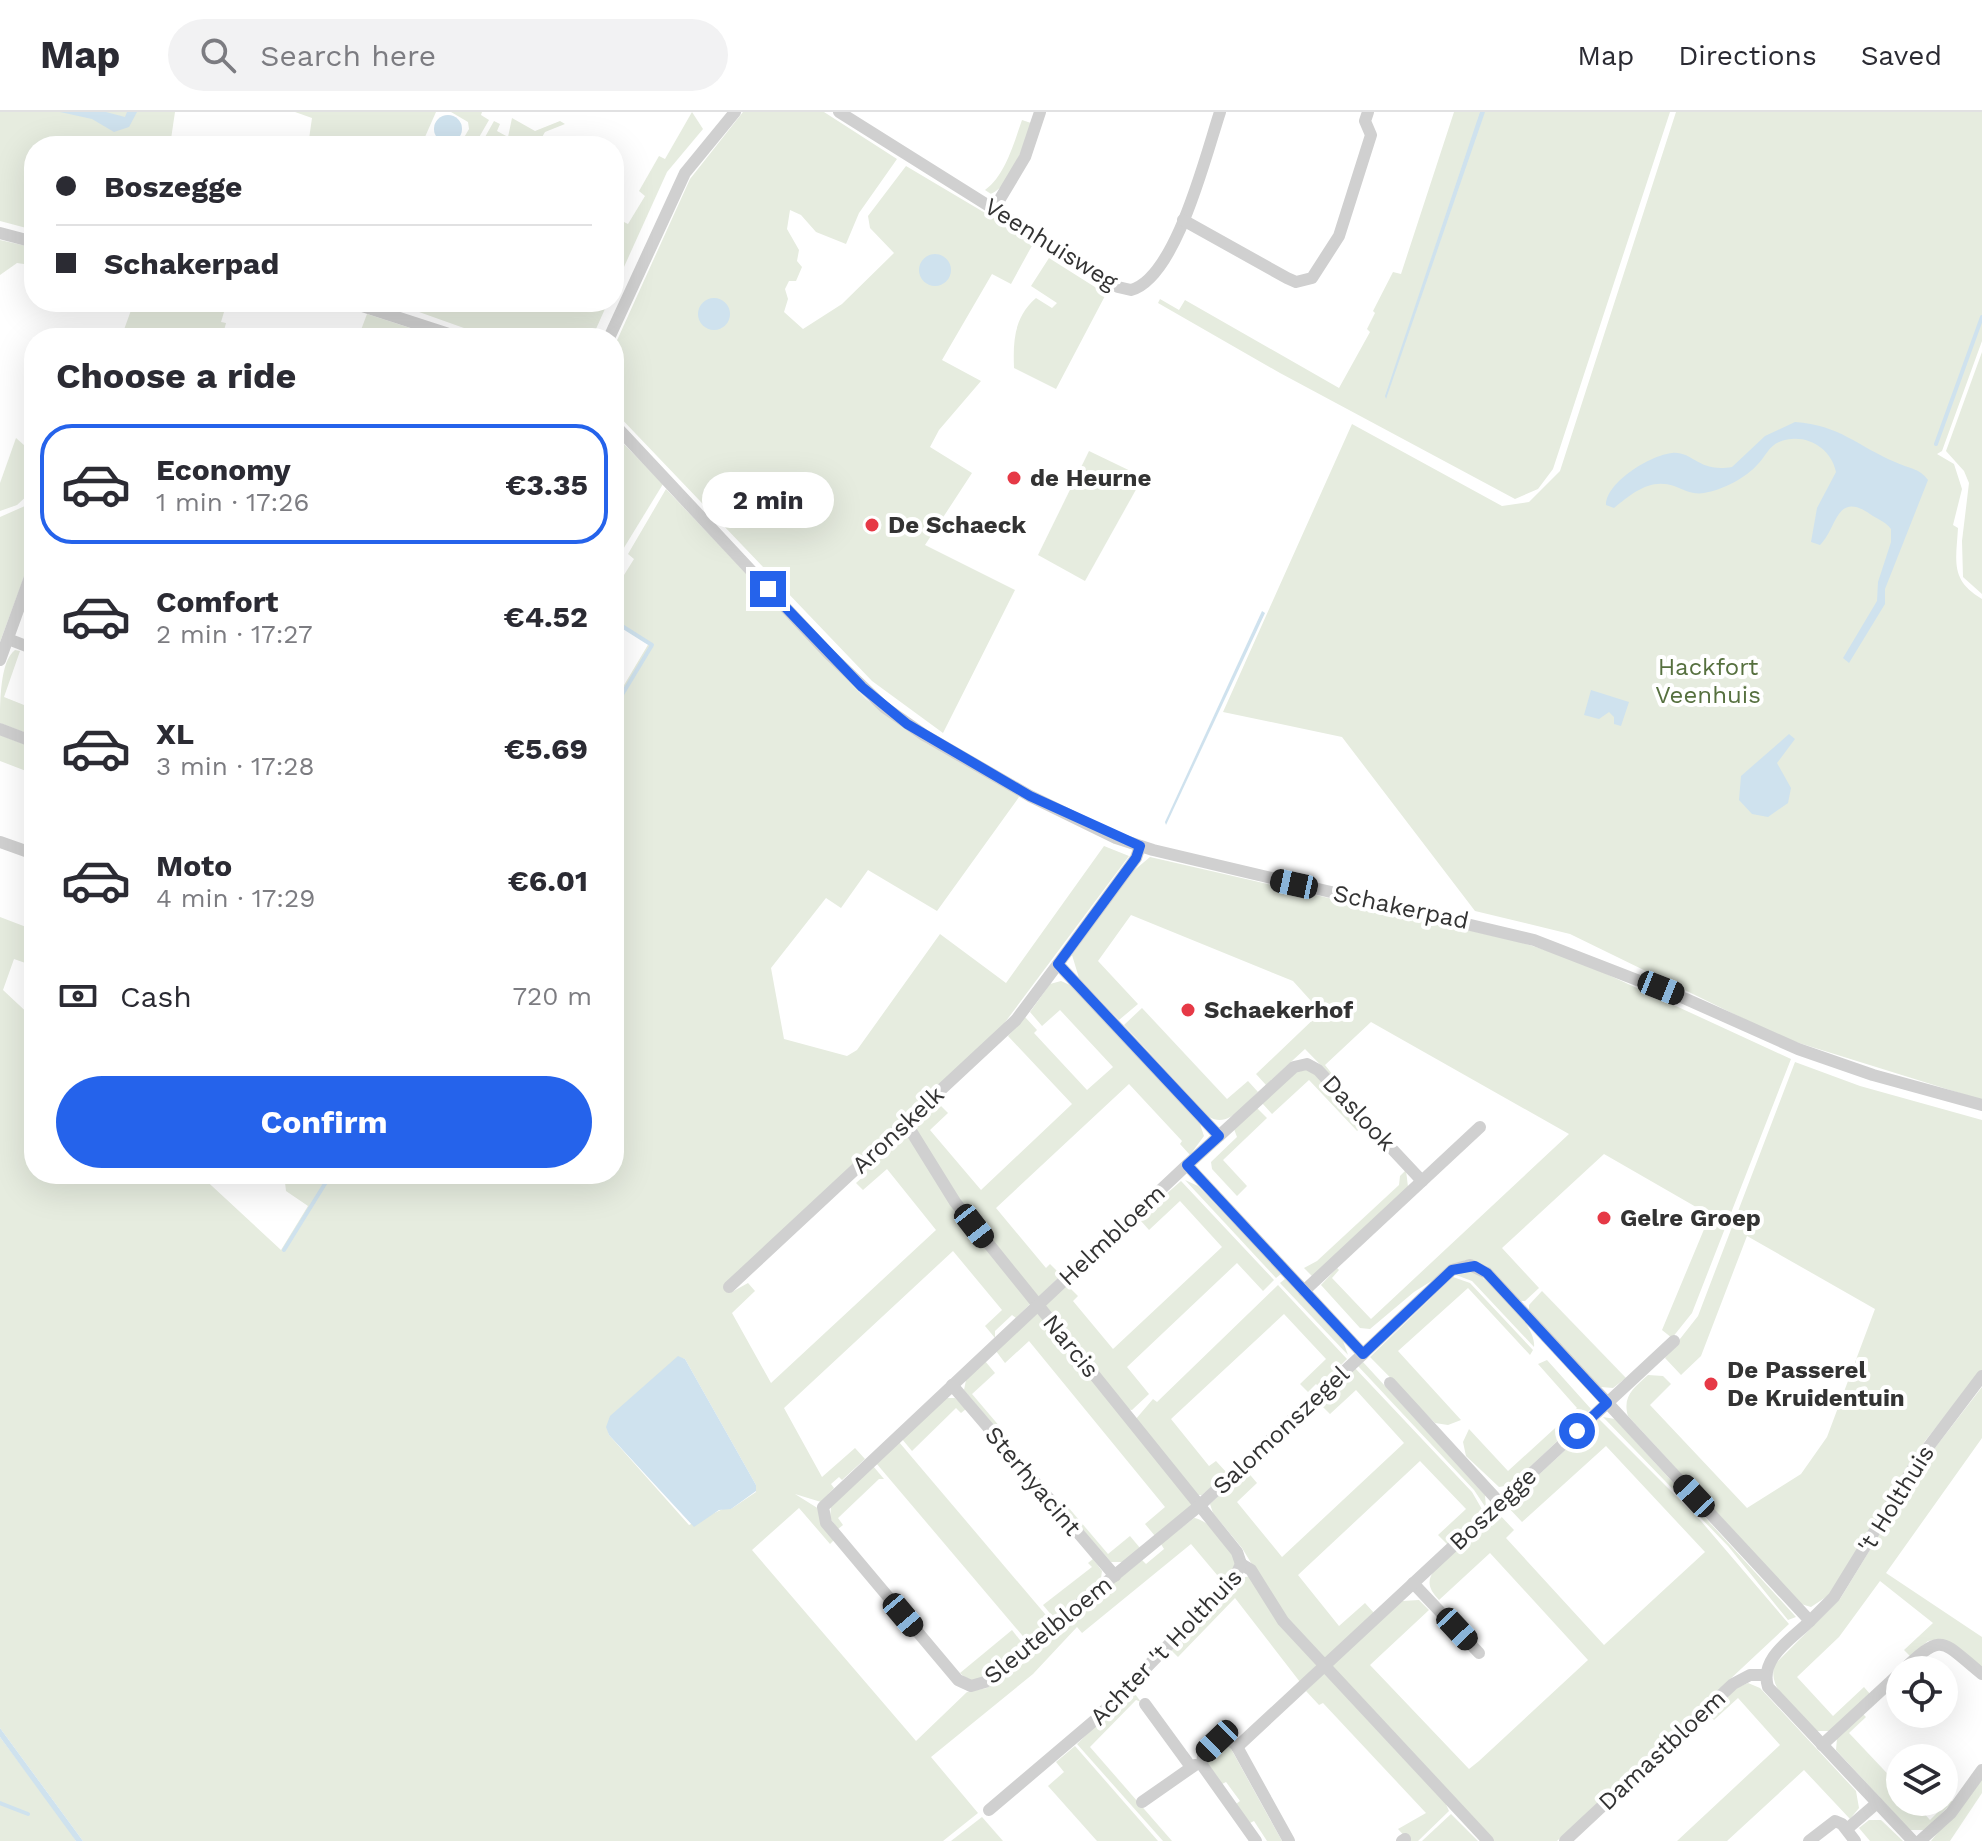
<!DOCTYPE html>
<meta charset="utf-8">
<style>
:root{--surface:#fff;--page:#f2f2f3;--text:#2b2b33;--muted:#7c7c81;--line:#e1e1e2;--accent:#2563eb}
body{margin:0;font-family:"Work Sans",sans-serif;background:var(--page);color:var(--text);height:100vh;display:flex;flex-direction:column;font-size:30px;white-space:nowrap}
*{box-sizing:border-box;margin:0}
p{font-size:26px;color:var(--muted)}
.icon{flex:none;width:44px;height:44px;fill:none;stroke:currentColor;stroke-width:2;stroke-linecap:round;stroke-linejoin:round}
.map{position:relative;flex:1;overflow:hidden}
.side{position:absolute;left:24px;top:216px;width:600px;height:856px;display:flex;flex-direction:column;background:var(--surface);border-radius:32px;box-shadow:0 8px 32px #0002}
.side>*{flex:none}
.hud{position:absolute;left:24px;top:24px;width:600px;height:176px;border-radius:32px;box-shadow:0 8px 32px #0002;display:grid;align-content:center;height:176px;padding:0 32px;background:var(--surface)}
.fabs{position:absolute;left:1886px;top:1544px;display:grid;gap:16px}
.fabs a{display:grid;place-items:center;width:72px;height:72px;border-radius:50%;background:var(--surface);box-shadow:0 8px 32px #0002;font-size:40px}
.end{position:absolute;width:36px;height:36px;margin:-18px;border:10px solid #2563eb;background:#fff;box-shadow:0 0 0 4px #fff}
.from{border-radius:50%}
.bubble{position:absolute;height:56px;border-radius:28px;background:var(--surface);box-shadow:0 8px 32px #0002;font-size:26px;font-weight:700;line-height:56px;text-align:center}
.car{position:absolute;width:24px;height:48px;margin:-24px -12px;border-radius:10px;box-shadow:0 0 6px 2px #0007;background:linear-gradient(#222 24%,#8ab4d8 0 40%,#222 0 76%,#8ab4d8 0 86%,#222 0)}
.hud b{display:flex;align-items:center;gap:28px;height:76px;font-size:30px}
.hud b+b{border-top:2px solid var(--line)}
.hud i{width:20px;height:20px;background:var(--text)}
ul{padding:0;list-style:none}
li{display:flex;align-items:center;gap:24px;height:120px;margin:0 16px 12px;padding:0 16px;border:4px solid transparent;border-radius:32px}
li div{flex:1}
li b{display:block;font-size:30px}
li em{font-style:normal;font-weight:700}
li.current{border-color:var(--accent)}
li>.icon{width:72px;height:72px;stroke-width:1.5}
h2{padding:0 32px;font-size:36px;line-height:96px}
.pay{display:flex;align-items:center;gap:20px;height:88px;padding:0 32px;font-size:30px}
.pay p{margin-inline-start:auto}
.button{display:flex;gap:16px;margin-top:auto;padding:16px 32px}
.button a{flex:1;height:92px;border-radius:48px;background:var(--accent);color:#fff;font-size:32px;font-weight:700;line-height:92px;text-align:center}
header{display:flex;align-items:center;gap:48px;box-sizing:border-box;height:112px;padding:0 40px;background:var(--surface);border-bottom:2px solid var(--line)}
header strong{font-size:38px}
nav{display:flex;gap:44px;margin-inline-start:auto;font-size:28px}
.search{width:560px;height:72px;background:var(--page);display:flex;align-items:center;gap:20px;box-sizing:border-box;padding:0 28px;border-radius:44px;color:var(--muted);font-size:30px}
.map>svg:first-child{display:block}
</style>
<header>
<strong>Map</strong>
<div class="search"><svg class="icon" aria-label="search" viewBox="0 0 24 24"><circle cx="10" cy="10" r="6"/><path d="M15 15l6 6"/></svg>Search here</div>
<nav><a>Map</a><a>Directions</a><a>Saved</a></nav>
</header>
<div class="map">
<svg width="1982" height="1729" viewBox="0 0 1982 1729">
<rect width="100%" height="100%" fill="#fff"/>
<g fill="#e6ecdf" fill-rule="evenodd">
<path d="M0,0H175L171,27L209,30L208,34H123L94,29L91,34H34V118L0,109Z"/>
<path d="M295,0H436L421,34H308L312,6Z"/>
<path d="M451,0H482L481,3L489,8L474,34H459L469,17L468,10Z"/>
<path d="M692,0L703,17L667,60L614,177V105L628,112L645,84L639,79L659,44L665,47Z"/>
<path d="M743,0H824L897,47L859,101L846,132L816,120L801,103L790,98L787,117L799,138L797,149L802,155L796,169H789L785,177L788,187L784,200L803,217L842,192L894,141L870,116L868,104L906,54L1034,130L1011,172L992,162L942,248L981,269L939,318L930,335L972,361L925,433L1015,478L943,621L872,569L614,299V235L690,67Z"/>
<path d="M1454,0H1670L1553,357L1538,377L1515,387L1280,261L1158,191L1160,187L1179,198L1185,188L1339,276L1370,220L1367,217L1375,201L1373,199L1393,160L1401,162Z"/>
<path d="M1676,0H1982V229L1942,339L1937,342L1954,352L1962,377L1953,413L1958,416C1956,450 1950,468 1982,487V988L1783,926L1570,822L1475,799L1342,625L1223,600L1352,312L1502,394L1529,390L1560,359Z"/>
<path d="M512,6L535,19L560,9L565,12L545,20L541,27L546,34H480L494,9L500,12L497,19L508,25Z"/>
<path d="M1022,8L1031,11C1023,33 1013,72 991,82L985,78C1005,64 1014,31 1022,8Z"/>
<path d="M0,128L31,135L24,152L17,151L0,163Z"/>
<path d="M1049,146L1106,182L1056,277L1014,256C1013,229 1014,205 1036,186L1052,196L1057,191L1031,174Z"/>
<path d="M134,190H227L221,210L226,211L222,226H121Z"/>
<path d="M391,190H608L592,226H492Z"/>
<path d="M367,202L438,225L440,226H358Z"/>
<path d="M1982,240V482L1963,465L1962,429L1969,371L1964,359L1946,339Z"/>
<path d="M614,322L663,372L614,452Z"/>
<path d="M16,326L25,334L30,381L17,393L0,399V371Z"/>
<path d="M1089,339L1143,365L1085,469L1038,443Z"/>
<path d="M666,377L866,587L926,631L1016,680L1019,685L937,799L868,758L841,796L826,786L771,856L784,927L847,944L857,938L940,822L1006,871L1104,734L1129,744L1003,913L724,1174L730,1181L748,1171L755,1179L732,1201L771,1271L936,1118L887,1057L863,1078L856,1071L865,1063L862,1059L905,1019L1031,1191L1016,1206L1012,1203L995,1219V1226L985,1214L1002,1198L953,1139L784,1296L822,1365L855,1336L865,1347L842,1368L839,1365L831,1372L834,1376L821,1390L795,1382L819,1397L822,1413L834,1428L830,1432L799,1396L752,1438L916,1629L967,1580L987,1576L1010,1557L1013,1560L1031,1545L1029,1541L1062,1514L1066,1517L1084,1502L1081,1498L1142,1448L1146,1452L1164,1437L1161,1432L1194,1406C1208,1407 1238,1439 1235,1454C1233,1461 1227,1465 1223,1470L1191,1432L1082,1521L1077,1515L1033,1562L931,1645L978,1701L943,1729H83L0,1616V805L34,818V854L14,847L3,878L34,907V1062H199L281,1138L308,1094L286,1079L284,1062H614V590L649,531L614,510V479L634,447L628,442ZM678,1245L685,1247L756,1373V1380L731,1397L727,1395L689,1413L609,1323L607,1315Z"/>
<path d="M34,390V438L0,530V405Z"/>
<path d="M15,538L20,539L4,585L34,597V624L0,611C0,590 0,549 15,538Z"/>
<path d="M0,623L34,636V662L0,649Z"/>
<path d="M1150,745L1520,830L1576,848L1791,947L1692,1201L1672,1226L1662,1218L1710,1103L1604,1042L1502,1136L1539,1176L1525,1189H1519L1487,1154L1465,1148L1414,1180L1370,1217L1360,1216L1321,1173L1337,1156L1339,1158L1332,1166L1371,1207L1569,1022L1371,910L1325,953L1344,977L1305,937L1266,973L1256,962L1321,900L1293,869L1131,803L1098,849L1138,892L1119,908L1079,866L1072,843L1131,761Z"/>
<path d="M1061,869L1072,874L1200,1012L1204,1024L1190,1043L1180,1032L1182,1029L1129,972L996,1096L1046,1156L1050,1152L1061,1163L1037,1187L957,1087L911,1014L928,998L931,1001L940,993L948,1001L930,1018L981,1078L1072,992L1008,924L1025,905L1037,918L1034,921L1087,978L1113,955L1060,898L1042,914L1030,900L1050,872Z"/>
<path d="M1142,896L1227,987L1248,969L1258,980C1244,993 1229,1016 1209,1005L1124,913Z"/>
<path d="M1795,950L1860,974L1982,1008V1258L1925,1329L1829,1483L1811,1495L1801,1492L1628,1304C1622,1284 1634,1276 1648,1263L1663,1264L1671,1272L1650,1293L1747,1396L1801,1362L1827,1325L1875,1197L1747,1124L1701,1244L1681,1263L1665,1246L1698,1204Z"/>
<path d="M1305,957L1314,960L1364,1013L1357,1019L1309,968L1272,1002L1262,991L1294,961Z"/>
<path d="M1257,996L1267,1006L1223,1048L1247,1074L1237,1084L1212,1057L1211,1050L1237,1025L1234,1017Z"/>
<path d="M1406,1058L1408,1075L1312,1164L1304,1156L1317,1149L1399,1073L1400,1064Z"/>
<path d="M1185,1068L1198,1074L1281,1162L1276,1166Z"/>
<path d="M1181,1069L1274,1168L1263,1179L1237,1151L1127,1255L1149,1282L1132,1298L1126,1297L1043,1195L1067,1173L1078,1184L1073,1189L1113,1237L1222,1135L1180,1089L1149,1118L1141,1109L1150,1101L1148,1098Z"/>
<path d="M1470,1158C1490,1167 1537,1213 1534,1235L1472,1169L1456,1163Z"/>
<path d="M1453,1165L1470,1171L1533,1238L1530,1243L1468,1176L1398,1239L1461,1308L1448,1313L1435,1311L1370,1245Z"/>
<path d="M1285,1167L1343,1229L1348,1243L1280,1171Z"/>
<path d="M1278,1173L1347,1247L1319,1275L1316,1272L1308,1280L1300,1272L1326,1247L1284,1202L1171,1307L1209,1354L1216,1349L1227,1361L1202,1383H1196L1135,1308L1153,1287L1157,1290Z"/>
<path d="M1542,1179L1626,1266L1613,1276L1601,1275L1529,1199V1193Z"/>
<path d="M1038,1200L1194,1391L1155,1424L1145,1412L1165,1395L1029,1229L1005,1251L996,1239Z"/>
<path d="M1547,1248L1591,1297L1511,1373L1499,1375L1466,1344L1463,1330L1469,1317L1508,1359L1577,1296L1538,1252Z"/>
<path d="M985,1249L995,1261L972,1282L1012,1329L1009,1331L964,1278L966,1268Z"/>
<path d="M1363,1250L1485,1383L1486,1396L1474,1378L1358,1254Z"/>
<path d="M1355,1256L1472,1380L1483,1399L1448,1433L1438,1423L1466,1397L1420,1349L1298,1463L1339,1514L1365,1491L1374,1501L1324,1548L1284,1505L1242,1436L1213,1401L1210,1392L1227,1376L1230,1378L1239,1370L1237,1367L1246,1358L1257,1371L1237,1390L1282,1445L1404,1331L1356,1278L1330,1302L1319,1291Z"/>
<path d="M1982,1275V1326L1886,1461L1982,1525V1556L1941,1527L1928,1529L1910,1544L1904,1538L1933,1511L1880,1469L1839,1525L1797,1565L1833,1604L1864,1575L1870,1582L1830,1619H1817C1801,1602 1765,1578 1775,1552L1840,1487L1921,1354Z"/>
<path d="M946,1286H955L966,1297L961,1301L956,1296L912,1339L902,1327Z"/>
<path d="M1603,1305L1615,1307L1796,1505L1788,1508L1728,1434Z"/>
<path d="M1599,1307L1701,1409L1789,1512L1557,1729H1492L1330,1555L1402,1489L1419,1488L1429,1498L1370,1553L1469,1657L1479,1649L1588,1548L1490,1441L1439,1488C1431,1479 1425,1471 1434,1459L1497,1400L1514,1418L1506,1426L1604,1533L1705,1440L1606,1334L1522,1410L1506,1393Z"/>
<path d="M899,1330L1051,1509L1027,1529L876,1351Z"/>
<path d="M873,1354L884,1367H879L838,1406L843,1413L838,1417L830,1406L831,1394Z"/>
<path d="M1068,1395L1108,1442L1130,1424L1140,1436L1123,1450H1111L1065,1397Z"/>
<path d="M1093,1447L1102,1459L1101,1466L1054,1506L1043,1493L1092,1455L1088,1451Z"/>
<path d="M1251,1464L1319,1553L1300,1570L1235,1486L1178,1545L1171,1538L1240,1466Z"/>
<path d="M1012,1518L1023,1532L980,1567L969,1569L960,1561Z"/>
<path d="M1325,1560L1444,1688L1449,1699L1418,1729H1409L1398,1717L1426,1701L1323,1591L1319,1593L1306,1579Z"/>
<path d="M1748,1571L1760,1576L1856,1679L1859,1696L1850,1707L1804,1658L1727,1729H1677L1780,1633L1738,1586L1714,1608L1708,1602L1736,1576Z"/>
<path d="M1132,1578L1141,1590L1136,1588L1090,1635L1172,1729H1163L1077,1632Z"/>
<path d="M1863,1602L1866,1605L1849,1621L1900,1675V1690H1914L1930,1708L1950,1688L1953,1690L1925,1718H1910L1836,1638L1837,1626Z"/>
<path d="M0,1625L69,1717L76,1729H0Z"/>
<path d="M1223,1632L1230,1635L1282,1729H1267L1254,1709L1250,1711L1236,1692L1240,1689L1226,1670L1222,1672L1208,1652L1209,1643Z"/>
<path d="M1075,1634L1082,1642L1158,1729H1097L1048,1674L1064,1660L1056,1650Z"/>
<path d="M1982,1666V1681L1950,1729H1931Z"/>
<path d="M1451,1702L1478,1729H1422Z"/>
<path d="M982,1705L1003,1729H951Z"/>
<path d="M1869,1708H1881L1903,1729H1870L1859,1716Z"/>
</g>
<g fill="#cfe2ee">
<path d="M60,0H106L125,5L127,0H137L129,15L114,20L92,7Z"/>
<path d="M1480,0H1485L1386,287L1385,284Z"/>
<circle cx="448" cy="17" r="14"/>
<circle cx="935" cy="158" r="16"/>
<circle cx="714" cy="202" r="16"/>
<path d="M1795,310C1840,313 1857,334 1895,350C1907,356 1920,356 1928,368L1885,477V492L1849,551L1843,546L1877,489L1878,470L1891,430V417C1884,408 1878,408 1870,402C1836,378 1837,417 1820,433L1811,430L1817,396L1836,360C1831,335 1804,320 1779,330C1769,334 1765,345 1758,352C1746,366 1722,378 1704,381C1693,383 1684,378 1674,374C1649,366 1632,382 1614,396L1606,393C1606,370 1651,343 1672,341C1693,339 1698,361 1732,355L1765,324Z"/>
<path d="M1262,499L1265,501L1166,713L1165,710Z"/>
<path d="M1591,578L1629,590L1621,614L1614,612V605L1609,600L1599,607L1584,603Z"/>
<path d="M1789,622L1795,627L1777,651L1791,676L1788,691L1768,705L1752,702L1739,688L1741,664Z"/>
<path d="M678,1244L685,1247L756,1373V1379L731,1397L719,1398L694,1415L609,1323L606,1315L610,1304Z"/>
<path d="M0,1616L83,1729H76L0,1625Z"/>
</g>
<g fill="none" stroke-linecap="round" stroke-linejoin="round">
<g stroke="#cfe2ee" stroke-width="4">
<path d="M1936,332L1982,205"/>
<path d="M614,509L652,533L614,596"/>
<path d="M284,1138L331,1062"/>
<path d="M0,1691L28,1702"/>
</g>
<g stroke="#d0d0d0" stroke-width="12">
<path d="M839,0L1118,175L1131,178C1176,166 1206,42 1220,0"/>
<path d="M994,97L1025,45L1040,0"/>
<path d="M1183,108L1287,166L1296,170L1312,166L1339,124L1371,23L1365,9L1368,0"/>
<path d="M0,121L34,130"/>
<path d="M350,190L461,226"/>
<path d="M609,226L685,61L735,0"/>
<path d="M614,312L828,541L884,595L924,623L1030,684L1116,726L1153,738L1534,828L1686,887L1798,937L1873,963L1982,993"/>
<path d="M8,527L34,537"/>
<path d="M0,548L34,454"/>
<path d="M0,617L34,630"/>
<path d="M0,730L34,742"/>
<path d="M1140,734L1136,746L1058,852L1219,1024L1187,1053L1363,1242L1452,1158L1470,1153L1487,1161L1810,1509C1792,1527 1759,1546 1768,1575L1913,1729"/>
<path d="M906,1011L955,1090L1237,1440L1241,1452"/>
<path d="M1219,1024L1294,955L1307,952L1318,958L1422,1069"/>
<path d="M1187,1053L823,1395L826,1411L958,1568L971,1574L985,1570L1199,1394L1363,1242"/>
<path d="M729,1175L1016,908L1058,852"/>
<path d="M1304,1179L1480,1015"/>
<path d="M1390,1271L1500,1391"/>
<path d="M952,1273L1115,1464"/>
<path d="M1241,1452L1251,1458L1283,1509L1488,1729"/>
<path d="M1413,1471L1479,1541"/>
<path d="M1810,1509L1834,1485L1917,1350L1982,1264"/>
<path d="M1903,1558C1944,1519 1941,1529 1982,1562"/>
<path d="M1145,1592L1191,1655"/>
<path d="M1822,1633L1900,1561"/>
<path d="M1237,1635L1674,1229"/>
<path d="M1142,1690L1195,1653"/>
<path d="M989,1698L1095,1608L1235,1465L1241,1452"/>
<path d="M1847,1717L1877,1691"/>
<path d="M1256,1729L1202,1653L1203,1643C1213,1632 1223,1621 1236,1633L1289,1729"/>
<path d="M1402,1729L1405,1727"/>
<path d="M1565,1729L1733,1572L1750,1563H1766"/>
<path d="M1809,1729L1835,1709L1842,1712L1855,1729"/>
<path d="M1920,1729L1951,1701L1982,1658"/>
</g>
</g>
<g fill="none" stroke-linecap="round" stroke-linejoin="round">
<path stroke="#2563eb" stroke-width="10" d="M768,477L862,575L907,612L1030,684L1140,734L1136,746L1058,852L1219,1024L1187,1053L1363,1242L1452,1158L1475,1154L1487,1161L1607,1291L1577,1319"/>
</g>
<g fill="#e63946" stroke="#fff" stroke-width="3">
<circle cx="1014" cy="366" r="8"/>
<circle cx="872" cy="413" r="8"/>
<circle cx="1188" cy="898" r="8"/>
<circle cx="1604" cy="1106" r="8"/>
<circle cx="1711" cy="1272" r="8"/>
</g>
<g text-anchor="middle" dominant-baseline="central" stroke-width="8" stroke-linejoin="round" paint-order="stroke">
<g font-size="24" fill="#333" stroke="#fff">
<text transform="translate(1051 132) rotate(32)">Veenhuisweg</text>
<text transform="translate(1401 795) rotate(12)">Schakerpad</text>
<text transform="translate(1359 1001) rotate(47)">Daslook</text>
<text transform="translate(898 1018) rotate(-43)">Aronskelk</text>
<text transform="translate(1112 1123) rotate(-43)">Helmbloem</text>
<text transform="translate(1071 1234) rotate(51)">Narcis</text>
<text transform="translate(1281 1318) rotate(-43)">Salomonszegel</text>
<text transform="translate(1033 1369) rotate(50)">Sterhyacint</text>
<text transform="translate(1896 1387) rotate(-58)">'t Holthuis</text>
<text transform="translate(1493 1397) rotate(-43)">Boszegge</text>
<text transform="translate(1048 1518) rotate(-39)">Sleutelbloem</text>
<text transform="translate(1166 1535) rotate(-46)">Achter 't Holthuis</text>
<text transform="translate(1662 1638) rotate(-43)">Damastbloem</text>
</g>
<g font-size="24" font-weight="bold" fill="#333" stroke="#fff" text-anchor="start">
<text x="1030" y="366">de Heurne</text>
<text x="888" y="413">De Schaeck</text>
<text x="1204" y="898">Schaekerhof</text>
<text x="1620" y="1106">Gelre Groep</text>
<text x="1727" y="1258">De Passerel<tspan x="1727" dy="28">De Kruidentuin</tspan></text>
</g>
<g font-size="24" fill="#56703f" stroke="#fff">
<text x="1708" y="555">Hackfort<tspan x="1708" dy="28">Veenhuis</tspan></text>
</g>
</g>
</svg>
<div class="fabs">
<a><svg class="icon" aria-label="locate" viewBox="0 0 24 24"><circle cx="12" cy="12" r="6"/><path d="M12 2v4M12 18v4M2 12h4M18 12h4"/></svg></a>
<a><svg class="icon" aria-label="layers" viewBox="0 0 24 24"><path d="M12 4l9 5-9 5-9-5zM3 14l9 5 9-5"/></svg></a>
</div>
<i class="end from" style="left:1577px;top:1319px"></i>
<i class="end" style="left:768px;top:477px"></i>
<div class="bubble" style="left:702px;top:360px;width:132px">2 min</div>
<i class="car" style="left:1294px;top:772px;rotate:282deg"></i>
<i class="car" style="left:1661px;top:876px;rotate:112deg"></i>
<i class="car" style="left:974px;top:1114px;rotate:142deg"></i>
<i class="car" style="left:1694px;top:1384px;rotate:317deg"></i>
<i class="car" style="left:903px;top:1503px;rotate:140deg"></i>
<i class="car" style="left:1457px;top:1517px;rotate:137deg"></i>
<i class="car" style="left:1217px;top:1629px;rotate:226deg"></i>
<div class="hud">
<b><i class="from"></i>Boszegge</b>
<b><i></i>Schakerpad</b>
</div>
<section class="side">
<h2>Choose a ride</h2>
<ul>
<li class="current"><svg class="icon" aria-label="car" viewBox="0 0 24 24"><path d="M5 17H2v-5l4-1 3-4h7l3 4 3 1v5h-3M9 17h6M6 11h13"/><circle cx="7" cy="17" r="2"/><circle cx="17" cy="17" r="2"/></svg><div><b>Economy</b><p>1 min · 17:26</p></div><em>€3.35</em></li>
<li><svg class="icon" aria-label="car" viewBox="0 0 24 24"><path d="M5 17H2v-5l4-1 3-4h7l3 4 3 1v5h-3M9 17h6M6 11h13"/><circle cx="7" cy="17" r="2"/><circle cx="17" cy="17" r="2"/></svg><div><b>Comfort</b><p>2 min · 17:27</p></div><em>€4.52</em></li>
<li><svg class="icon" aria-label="car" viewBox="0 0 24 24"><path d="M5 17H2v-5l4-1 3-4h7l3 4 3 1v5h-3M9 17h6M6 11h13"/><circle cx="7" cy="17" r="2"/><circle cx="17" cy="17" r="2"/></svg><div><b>XL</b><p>3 min · 17:28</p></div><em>€5.69</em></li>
<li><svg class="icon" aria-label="car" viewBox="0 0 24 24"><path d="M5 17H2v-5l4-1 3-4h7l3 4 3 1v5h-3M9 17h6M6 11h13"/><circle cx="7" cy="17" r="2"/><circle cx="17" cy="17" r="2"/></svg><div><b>Moto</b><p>4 min · 17:29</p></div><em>€6.01</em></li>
</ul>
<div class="pay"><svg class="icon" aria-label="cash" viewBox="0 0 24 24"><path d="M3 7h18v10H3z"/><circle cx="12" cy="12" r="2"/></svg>Cash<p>720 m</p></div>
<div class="button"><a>Confirm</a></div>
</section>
</div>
